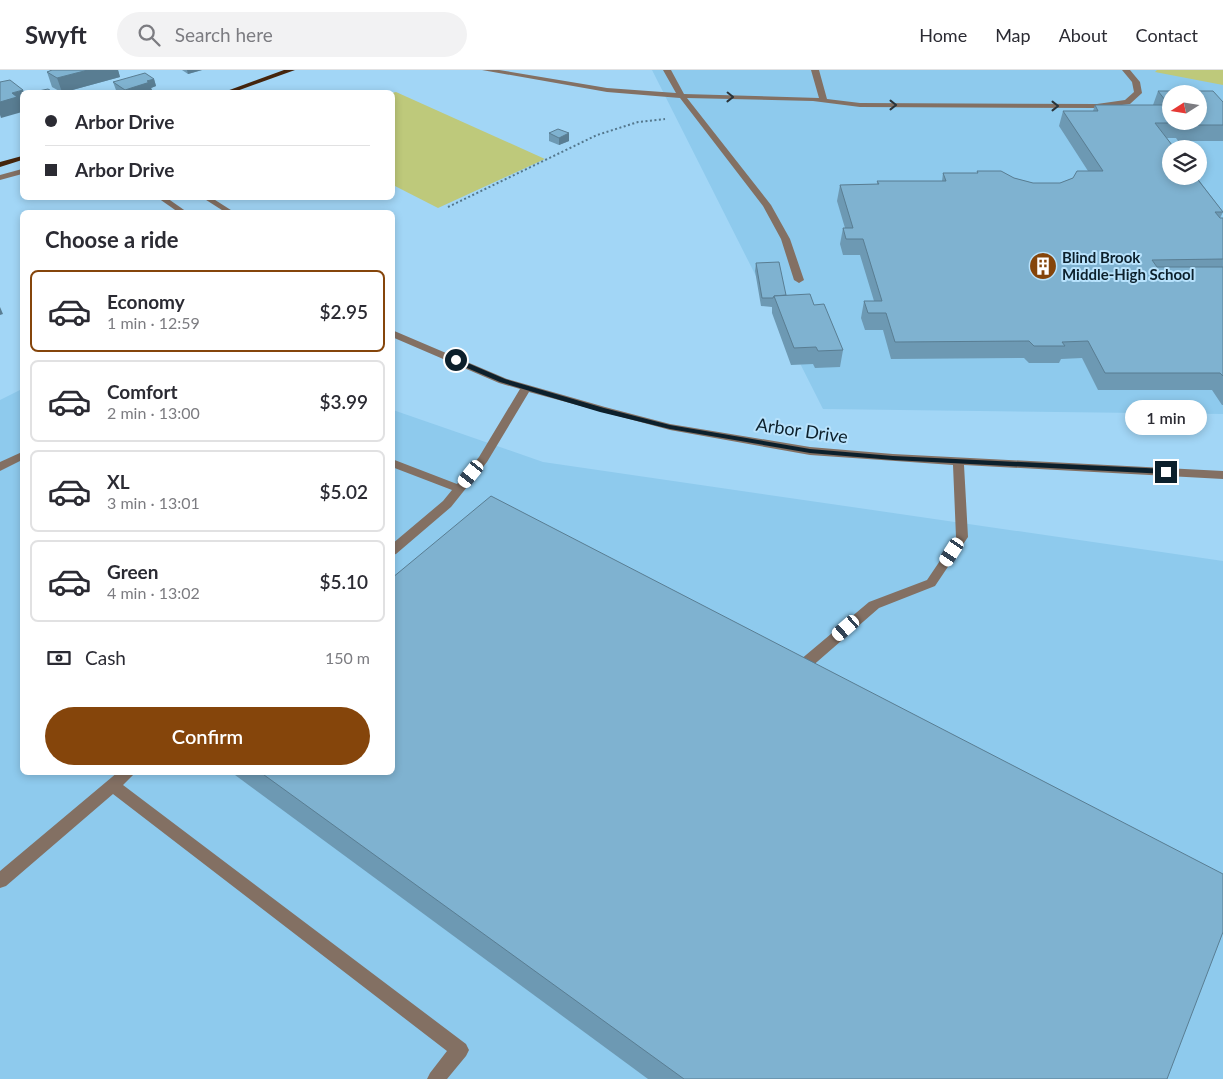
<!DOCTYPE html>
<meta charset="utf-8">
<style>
:root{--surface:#fff;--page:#f2f2f3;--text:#2b2b33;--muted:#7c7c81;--line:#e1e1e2;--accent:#85450b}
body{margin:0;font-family:Lato,sans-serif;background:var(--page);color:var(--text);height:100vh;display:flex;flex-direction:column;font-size:19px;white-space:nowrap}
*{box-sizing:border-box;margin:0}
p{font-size:16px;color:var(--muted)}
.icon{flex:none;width:28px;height:28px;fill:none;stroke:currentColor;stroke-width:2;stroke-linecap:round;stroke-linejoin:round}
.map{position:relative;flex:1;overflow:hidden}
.panel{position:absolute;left:20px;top:140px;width:375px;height:565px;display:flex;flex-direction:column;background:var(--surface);border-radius:8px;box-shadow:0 2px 8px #0003}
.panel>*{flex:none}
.hud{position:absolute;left:20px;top:20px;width:375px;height:110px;border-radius:8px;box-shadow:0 2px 8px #0003;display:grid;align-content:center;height:110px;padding:0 25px;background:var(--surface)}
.needle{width:32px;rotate:258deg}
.controls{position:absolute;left:1162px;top:15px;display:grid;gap:10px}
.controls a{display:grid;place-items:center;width:45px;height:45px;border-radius:50%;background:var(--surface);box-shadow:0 2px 8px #0003;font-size:25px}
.end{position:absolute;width:22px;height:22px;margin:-11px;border:6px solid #0c202c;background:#fff;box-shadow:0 0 0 2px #fff}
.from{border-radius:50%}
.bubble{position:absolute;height:35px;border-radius:18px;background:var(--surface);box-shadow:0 2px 8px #0003;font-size:16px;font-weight:600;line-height:35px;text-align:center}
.car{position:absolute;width:15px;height:30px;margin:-15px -8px;border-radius:6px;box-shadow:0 0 4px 1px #0007;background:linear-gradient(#fff 24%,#345 0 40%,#fff 0 76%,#345 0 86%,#fff 0)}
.hud b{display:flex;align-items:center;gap:18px;height:48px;font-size:19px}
.hud b+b{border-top:1px solid var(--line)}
.hud i{width:12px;height:12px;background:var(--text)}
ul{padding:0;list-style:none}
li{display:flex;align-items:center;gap:15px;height:82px;margin:0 10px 8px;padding:0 15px;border:2px solid var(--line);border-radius:8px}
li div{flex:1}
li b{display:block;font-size:19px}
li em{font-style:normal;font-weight:600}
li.selected{border-color:var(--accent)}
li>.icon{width:45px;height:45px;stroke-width:1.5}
h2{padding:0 25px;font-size:22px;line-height:60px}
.pay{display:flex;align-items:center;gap:12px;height:55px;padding:0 25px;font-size:19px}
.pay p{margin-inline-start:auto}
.primary-button{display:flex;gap:10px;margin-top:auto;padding:10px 25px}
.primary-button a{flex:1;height:58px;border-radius:30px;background:var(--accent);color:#fff;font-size:20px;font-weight:600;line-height:58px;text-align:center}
header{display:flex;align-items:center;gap:30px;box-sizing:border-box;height:70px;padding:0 25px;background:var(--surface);border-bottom:1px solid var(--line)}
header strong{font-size:24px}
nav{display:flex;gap:28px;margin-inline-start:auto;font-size:18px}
.search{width:350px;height:45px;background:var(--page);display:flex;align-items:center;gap:12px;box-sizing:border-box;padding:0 18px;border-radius:28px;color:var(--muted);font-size:19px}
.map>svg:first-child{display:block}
</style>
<header>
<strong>Swyft</strong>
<div class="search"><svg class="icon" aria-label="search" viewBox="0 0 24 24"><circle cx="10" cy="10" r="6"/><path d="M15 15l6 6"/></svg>Search here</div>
<nav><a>Home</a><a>Map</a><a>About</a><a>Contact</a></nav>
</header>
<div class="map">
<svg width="1223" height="1009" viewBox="0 0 1223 1009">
<rect width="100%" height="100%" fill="#a2d6f6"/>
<g fill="#8ecaed" fill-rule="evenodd">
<path d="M652,0H1223V344L823,339ZM1171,24H1199V51H1171ZM1171,79H1199V106H1171Z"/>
<path d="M22,319V702H392L393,340L543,392L1223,491V1009H0V330Z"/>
</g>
<g fill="#bec97b">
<path d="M1157,0H1223V15L1155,2Z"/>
<path d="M396,22L545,89L438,138L393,115L392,23Z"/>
</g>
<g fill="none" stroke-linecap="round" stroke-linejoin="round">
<path stroke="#54778c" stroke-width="2" stroke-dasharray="2 2.5" stroke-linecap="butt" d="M448,137L597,65L638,52L665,49"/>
<g fill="#837063" fill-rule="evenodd">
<path d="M482,0H499L607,18L676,23L663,0H671L684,24L819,28L811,0H819L827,29L860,33L1097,34L1125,30L1134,22L1132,12L1122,0H1130L1140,12L1142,23L1130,34L1097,38L860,37L813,31L687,28L771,135L790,169L804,210L799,213L794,210L781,169L763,136L680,28L607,22Z"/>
<path d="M22,99V104L0,110V105Z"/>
<path d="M158,128H167L187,142H178Z"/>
<path d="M203,128H212L234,142H225Z"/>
<path d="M392,260L507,309L605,337L670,354L810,377L893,384L1223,401V409L964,395L968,467L935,516L879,538L810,598L805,599L800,598L798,594L800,590L869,532L927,510L956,467L953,395L810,385L670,360L529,322L487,392L451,437L396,484L392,485V474L443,431L452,420L392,397V389L457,414L479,387L520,319L499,313L392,267Z"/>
<path d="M22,382V390L0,401V392Z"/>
<path d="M118,702H136L123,715L466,974L469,980L466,986L447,1009H427L430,1003L447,981L113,724L6,816L0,818V801Z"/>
</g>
<g fill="#44250d" fill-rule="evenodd">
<path d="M284,0H295L234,22H224Z"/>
<path d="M22,86V90L0,97V92Z"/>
</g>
</g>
<g fill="#6d99b3">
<path d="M52,0H118L120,7L65,22H61L52,17L47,2Z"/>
<path d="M182,0H202L188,4Z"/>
<path d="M154,9L156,16L151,18L152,20L143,22H120L116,20L113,12Z"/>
<path d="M1158,21L1223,32V71H1178L1176,68H1167L1223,142L1220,148H1223V335H1222L1212,320H1098L1082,288L1061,289L1059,293H1029L1024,288L891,289L883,260H865L861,248L864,231H874L860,185H843L840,174L843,158H845L837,131L840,115L877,114V111H942L943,103H977V101L1014,108L1033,113H1060L1073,108L1088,101L1059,56L1063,41H1093L1095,35H1153Z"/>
<path d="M549,63H569V71L559,75L549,71Z"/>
<path d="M756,193L786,225L814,235L843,280L840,297L815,298L813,294L791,295L772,243V237L761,236L755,201Z"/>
<path d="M231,702H392L1167,1009H648Z"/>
</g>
<g fill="#597d92">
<path d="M88,0H118L120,7L65,22H62L57,8Z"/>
<path d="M187,0H202L188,4Z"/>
<path d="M154,9L156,16L151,18L152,20L143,22H126L125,20L147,11Z"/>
<path d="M23,20L24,22H22V37L21,38L22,42L1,48L0,45V32L12,23Z"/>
<path d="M569,63V71L559,75V68Z"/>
<path d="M0,237L3,244L0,245Z"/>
</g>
<g fill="#7fb2d0" stroke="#597d92" fill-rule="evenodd">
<path d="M52,0H88L57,8L47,2Z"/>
<path d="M145,3L154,9L147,11L150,12L125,20L113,12Z"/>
<path d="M10,10L23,20L12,23L17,27L0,32V12Z"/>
<path d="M48,19L53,22H34Z"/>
<path d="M1158,21H1213L1223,32V55H1184L1182,53H1155L1175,79H1171V106H1195L1223,142H1215L1220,148H1223V189L1152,190L1157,197H1223V306L1220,303H1105L1088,271L1062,272L1065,276H1034L1029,271L895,272L886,243H868L864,231H882L863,169H846L843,158H853L840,115L879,114L877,111H946L943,103H978L977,101H1001L1014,108L1033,113H1060L1073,108L1077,101H1103L1063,41H1098L1095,35H1169ZM1171,24H1199V51H1171Z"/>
<path d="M558,59L569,63L559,68L549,63Z"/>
<path d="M779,192L786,225L774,226L773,228H762L756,193Z"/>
<path d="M810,224L814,235L824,234L843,280L818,281L816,277L794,278L774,226Z"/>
<path d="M491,426L1223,804V862L1167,1009H684L260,702H392V508Z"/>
</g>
<defs><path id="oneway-chevron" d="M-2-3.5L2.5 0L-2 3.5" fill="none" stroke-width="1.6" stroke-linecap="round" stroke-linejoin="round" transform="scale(1.25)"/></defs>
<g stroke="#2a343a">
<use href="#oneway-chevron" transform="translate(730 27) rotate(1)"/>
<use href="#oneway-chevron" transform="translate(893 35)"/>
<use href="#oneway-chevron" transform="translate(1055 36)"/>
</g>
<path fill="#0c202c" d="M456,288L505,309L604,338L670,355L810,379L893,386L1166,399L1170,402L1166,404L893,390L810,383L670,359L600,342L500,312L453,292L452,290Z"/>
<defs>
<g id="building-disc" transform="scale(1.4375)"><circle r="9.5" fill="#85450b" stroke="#b8e2fc"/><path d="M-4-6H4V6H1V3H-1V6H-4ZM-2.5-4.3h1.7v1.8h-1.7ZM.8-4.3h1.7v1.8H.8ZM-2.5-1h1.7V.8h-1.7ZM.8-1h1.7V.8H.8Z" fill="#fff"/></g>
</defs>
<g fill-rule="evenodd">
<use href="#building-disc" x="1043" y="196"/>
</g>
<g text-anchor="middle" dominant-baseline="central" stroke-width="4" stroke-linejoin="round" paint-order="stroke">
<g font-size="15" font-weight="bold" fill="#0c202c" stroke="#b8e2fc" text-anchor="start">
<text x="1062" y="187">Blind Brook<tspan x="1062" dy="17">Middle-High School</tspan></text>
</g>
<g font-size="18" fill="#0c202c" stroke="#b8e2fc">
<text transform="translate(802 360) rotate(8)">Arbor Drive</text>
</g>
</g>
</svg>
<div class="controls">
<a><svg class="needle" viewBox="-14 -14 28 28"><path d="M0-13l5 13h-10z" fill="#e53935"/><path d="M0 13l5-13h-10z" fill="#7c7c81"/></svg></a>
<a><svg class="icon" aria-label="layers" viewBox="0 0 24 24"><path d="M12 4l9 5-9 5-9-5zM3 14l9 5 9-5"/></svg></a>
</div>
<i class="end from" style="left:456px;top:290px"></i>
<i class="end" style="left:1166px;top:402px"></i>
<div class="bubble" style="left:1125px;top:330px;width:82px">1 min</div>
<i class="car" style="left:471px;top:404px;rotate:219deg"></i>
<i class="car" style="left:952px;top:482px;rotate:213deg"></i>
<i class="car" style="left:846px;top:558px;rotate:229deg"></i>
<div class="hud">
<b><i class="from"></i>Arbor Drive</b>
<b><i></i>Arbor Drive</b>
</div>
<section class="panel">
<h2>Choose a ride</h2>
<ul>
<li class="selected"><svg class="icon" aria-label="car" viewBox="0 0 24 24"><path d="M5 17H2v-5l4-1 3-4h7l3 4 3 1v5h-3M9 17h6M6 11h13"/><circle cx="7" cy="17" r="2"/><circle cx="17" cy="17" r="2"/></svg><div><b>Economy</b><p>1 min · 12:59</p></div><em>$2.95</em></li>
<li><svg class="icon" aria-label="car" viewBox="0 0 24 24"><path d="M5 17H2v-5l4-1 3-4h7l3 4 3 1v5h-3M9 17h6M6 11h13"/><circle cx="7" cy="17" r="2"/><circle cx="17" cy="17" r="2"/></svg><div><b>Comfort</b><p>2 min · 13:00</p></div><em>$3.99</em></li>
<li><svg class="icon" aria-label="car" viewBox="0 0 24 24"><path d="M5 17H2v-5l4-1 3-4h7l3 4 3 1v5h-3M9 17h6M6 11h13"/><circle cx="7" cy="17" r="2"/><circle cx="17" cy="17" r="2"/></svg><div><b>XL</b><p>3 min · 13:01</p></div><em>$5.02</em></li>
<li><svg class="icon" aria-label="car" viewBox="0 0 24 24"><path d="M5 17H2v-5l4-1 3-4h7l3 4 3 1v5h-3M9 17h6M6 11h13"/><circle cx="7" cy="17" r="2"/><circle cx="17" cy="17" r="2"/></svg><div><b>Green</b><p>4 min · 13:02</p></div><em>$5.10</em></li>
</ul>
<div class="pay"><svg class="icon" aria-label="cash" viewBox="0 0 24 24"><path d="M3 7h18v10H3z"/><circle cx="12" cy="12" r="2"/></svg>Cash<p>150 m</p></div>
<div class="primary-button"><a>Confirm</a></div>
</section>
</div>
